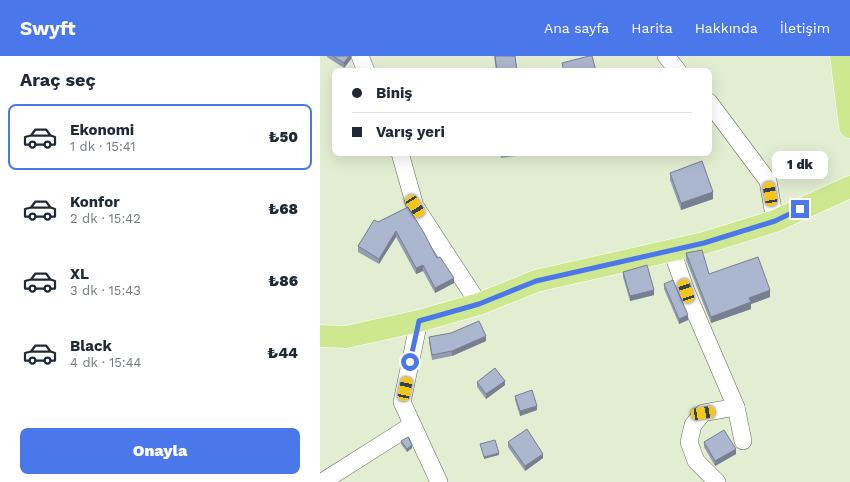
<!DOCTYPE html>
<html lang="tr">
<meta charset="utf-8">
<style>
:root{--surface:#fff;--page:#f2f2f3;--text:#1f2937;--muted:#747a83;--line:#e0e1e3;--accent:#4a77ea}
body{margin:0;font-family:"Work Sans",sans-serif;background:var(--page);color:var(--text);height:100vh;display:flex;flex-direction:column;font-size:15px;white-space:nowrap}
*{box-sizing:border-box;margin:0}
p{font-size:13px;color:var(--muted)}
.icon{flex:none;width:22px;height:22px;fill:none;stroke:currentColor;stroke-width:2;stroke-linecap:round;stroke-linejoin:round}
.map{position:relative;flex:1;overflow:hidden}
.panel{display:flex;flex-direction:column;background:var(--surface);width:320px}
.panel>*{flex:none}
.top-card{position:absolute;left:12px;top:12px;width:380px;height:88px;border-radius:8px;box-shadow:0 4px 16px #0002;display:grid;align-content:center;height:88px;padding:0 20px;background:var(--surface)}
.end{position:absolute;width:18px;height:18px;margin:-9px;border:5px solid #4a77ea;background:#fff;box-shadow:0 0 0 2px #fff}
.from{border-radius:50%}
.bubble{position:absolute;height:28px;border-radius:8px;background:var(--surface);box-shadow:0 4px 16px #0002;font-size:13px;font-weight:800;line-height:28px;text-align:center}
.car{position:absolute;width:12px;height:24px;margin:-12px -6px;border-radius:5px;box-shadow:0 0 3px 1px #0007;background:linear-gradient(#f5c518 24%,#345 0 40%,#f5c518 0 76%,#345 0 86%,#f5c518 0)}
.top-card b{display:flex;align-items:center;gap:14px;height:38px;font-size:15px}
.top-card b+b{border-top:1px solid var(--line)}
.top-card i{width:10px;height:10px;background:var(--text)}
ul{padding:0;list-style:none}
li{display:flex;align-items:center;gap:12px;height:66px;margin:0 8px 6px;padding:0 12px;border:2px solid transparent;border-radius:8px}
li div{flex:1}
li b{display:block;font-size:15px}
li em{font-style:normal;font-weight:800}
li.active{border-color:var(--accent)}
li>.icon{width:36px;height:36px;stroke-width:1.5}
h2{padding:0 20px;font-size:18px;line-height:48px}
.button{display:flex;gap:8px;margin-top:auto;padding:8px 20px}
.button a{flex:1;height:46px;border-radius:8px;background:var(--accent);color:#fff;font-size:16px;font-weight:800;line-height:46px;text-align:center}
header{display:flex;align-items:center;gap:24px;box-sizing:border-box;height:56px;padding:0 20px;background:var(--accent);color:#fff}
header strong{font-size:19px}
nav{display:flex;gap:22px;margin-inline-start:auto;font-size:14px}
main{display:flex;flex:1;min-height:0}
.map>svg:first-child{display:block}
</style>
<header>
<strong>Swyft</strong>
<nav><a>Ana sayfa</a><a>Harita</a><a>Hakkında</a><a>İletişim</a></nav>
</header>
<main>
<section class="panel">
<h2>Araç seç</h2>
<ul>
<li class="active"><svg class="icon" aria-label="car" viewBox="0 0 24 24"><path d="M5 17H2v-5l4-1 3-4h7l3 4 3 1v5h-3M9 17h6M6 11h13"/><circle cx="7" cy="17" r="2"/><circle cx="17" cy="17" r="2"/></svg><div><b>Ekonomi</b><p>1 dk · 15:41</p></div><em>₺50</em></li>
<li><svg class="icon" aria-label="car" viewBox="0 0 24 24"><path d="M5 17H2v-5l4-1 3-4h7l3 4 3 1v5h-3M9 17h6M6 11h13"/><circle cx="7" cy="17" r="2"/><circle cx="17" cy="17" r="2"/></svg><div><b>Konfor</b><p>2 dk · 15:42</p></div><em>₺68</em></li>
<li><svg class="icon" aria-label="car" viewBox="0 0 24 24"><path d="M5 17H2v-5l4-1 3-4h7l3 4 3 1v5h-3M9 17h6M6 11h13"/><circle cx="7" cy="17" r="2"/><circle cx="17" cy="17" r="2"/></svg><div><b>XL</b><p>3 dk · 15:43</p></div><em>₺86</em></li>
<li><svg class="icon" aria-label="car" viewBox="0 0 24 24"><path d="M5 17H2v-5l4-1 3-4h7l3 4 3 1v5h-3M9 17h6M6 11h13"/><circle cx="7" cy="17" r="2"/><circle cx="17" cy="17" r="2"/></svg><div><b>Black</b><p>4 dk · 15:44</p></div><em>₺44</em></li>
</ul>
<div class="button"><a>Onayla</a></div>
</section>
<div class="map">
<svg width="530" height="426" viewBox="0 0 530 426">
<rect width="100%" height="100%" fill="#e3edd2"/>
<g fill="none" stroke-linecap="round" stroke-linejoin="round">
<g stroke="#616a53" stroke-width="18">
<g id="minor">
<path d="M40,0L46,15"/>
<path d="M346,0L358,15"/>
<path d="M389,46L448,125L455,165"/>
<path d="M80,97L95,150L159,248"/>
<path d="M352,195L366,235L416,351L383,357L373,369L369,386L376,405L397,426"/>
<path d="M99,265L82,346L119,426"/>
<path d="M416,351L423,385"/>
<path d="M2,426L92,369"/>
</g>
</g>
<g stroke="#fff" stroke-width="23">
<g id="major">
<path d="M521,0L530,71"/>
<path d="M0,280L26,281L99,265L159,248L216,225L384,187L455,165L530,131"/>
</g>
</g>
<use href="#minor" stroke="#fff" stroke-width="17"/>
<use href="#major" stroke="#cee890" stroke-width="22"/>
</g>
<g fill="#939db2">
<path d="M7,0H31V3L24,12L7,1Z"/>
<path d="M174,0H195L197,15H176Z"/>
<path d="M180,97H212V98L181,102Z"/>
<path d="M350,117L393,143L361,154L350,124Z"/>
<path d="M88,151L117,202L134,227L115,237L103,215L96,218L76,181L59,208L38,196V190L58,166Z"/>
<path d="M366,197L389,218L450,241L431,248V253L391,267L366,204Z"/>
<path d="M303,216L334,239L310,245L303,221Z"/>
<path d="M344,228L368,264L359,268L344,233Z"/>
<path d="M109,281L166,285L132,300L112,304L109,286Z"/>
<path d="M157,326L185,329L166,343L157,331Z"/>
<path d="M195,340L217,354L200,360L195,344Z"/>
<path d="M81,385L92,392L87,396L81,388Z"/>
<path d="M188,386L223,402L205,415L188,391Z"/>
<path d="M384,386L416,398L395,410L384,391Z"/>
</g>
<g fill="#787f91">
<path d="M29,0H31V3L24,12V7Z"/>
<path d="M393,136V143L361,154V147Z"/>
<path d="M76,175V181L59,208V203Z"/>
<path d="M103,209V215L96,218V212Z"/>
<path d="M134,222V227L115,237V232Z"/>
<path d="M334,234V239L310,245V240Z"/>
<path d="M450,234V241L431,248V253L391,267V261L429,242Z"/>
<path d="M368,259V264L359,268V263Z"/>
<path d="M166,280V285L132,300V295Z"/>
<path d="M185,325V329L166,343V338Z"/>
<path d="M217,350V354L200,360V355Z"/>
<path d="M92,389V392L87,396V393Z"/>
<path d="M416,393V398L395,410V405Z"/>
<path d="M179,397V399L164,403V401Z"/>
<path d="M223,398V402L205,415V410Z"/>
</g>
<g fill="#abb6cf" stroke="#787f91">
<path d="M13,0H29L24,7Z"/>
<path d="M175,0H195L197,15H177Z"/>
<path d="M269,0H272L276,15H244L242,7Z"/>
<path d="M382,105L393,136L361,147L350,117Z"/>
<path d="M88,151L104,177L117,202L120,201L134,222L115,232L103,209L96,212L76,175L59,203L38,190L54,164L58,166Z"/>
<path d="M382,194L389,218L438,201L450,234L429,242L431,246L391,261L366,197Z"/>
<path d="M327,209L334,234L310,240L303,216Z"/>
<path d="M353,224L368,259L359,263L344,228Z"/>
<path d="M159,265L166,280L132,295L112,299L109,281L131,277Z"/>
<path d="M175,312L185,325L166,338L157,326Z"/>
<path d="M212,334L217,350L200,355L195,340Z"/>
<path d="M207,373L223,398L205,410L188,386Z"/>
<path d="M404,374L416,393L395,405L384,386Z"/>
<path d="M88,381L92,389L87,393L81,385Z"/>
<path d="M175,384L179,397L164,401L160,388Z"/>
</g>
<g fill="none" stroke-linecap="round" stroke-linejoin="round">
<path stroke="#4a77ea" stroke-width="5" d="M90,306L99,265L159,248L216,225L384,187L455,165L480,153"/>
</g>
</svg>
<i class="end from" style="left:90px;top:306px"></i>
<i class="end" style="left:480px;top:153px"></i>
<div class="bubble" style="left:452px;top:95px;width:56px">1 dk</div>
<i class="car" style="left:450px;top:138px;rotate:350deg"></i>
<i class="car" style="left:95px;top:150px;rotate:147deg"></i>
<i class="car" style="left:366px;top:235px;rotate:341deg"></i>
<i class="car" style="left:85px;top:333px;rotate:12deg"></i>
<i class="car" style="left:383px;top:357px;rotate:80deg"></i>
<div class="top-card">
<b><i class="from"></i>Biniş</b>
<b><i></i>Varış yeri</b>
</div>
</div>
</main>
